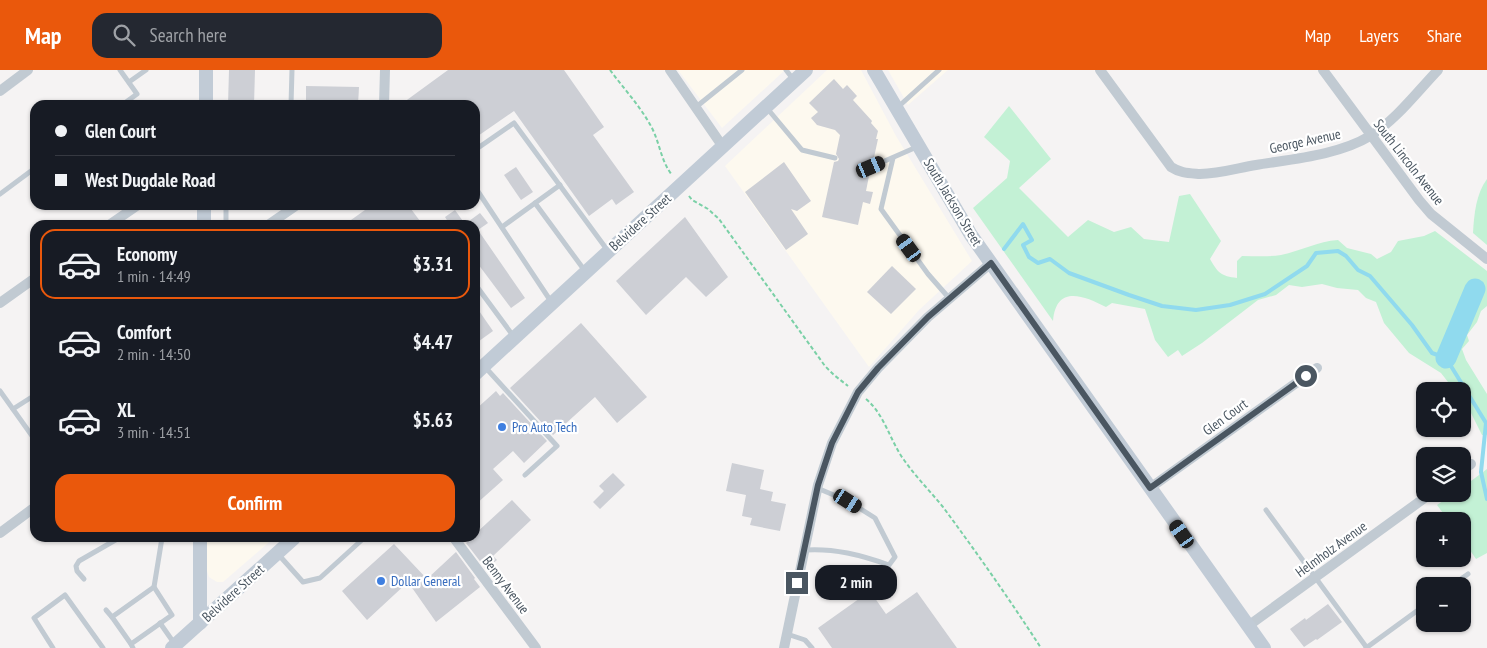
<!DOCTYPE html>
<meta charset="utf-8">
<style>
:root{--surface:#171b24;--page:#242831;--text:#f1f3f6;--muted:#9ea1a6;--line:#363941;--accent:#ea580c}
body{margin:0;font-family:"PT Sans Narrow",sans-serif;background:var(--page);color:var(--text);height:100vh;display:flex;flex-direction:column;font-size:19px;white-space:nowrap}
*{box-sizing:border-box;margin:0}
p{font-size:16px;color:var(--muted)}
.icon{flex:none;width:28px;height:28px;fill:none;stroke:currentColor;stroke-width:2;stroke-linecap:round;stroke-linejoin:round}
.map{position:relative;flex:1;overflow:hidden}
.panel{position:absolute;left:30px;top:150px;width:450px;height:322px;display:flex;flex-direction:column;background:var(--surface);border-radius:15px;box-shadow:0 1px 4px #0004}
.panel>*{flex:none}
.banner{position:absolute;left:30px;top:30px;width:450px;height:110px;border-radius:15px;box-shadow:0 1px 4px #0004;display:grid;align-content:center;height:110px;padding:0 25px;background:var(--surface)}
.tools{position:absolute;left:1416px;top:312px;display:grid;gap:10px}
.tools a{display:grid;place-items:center;width:55px;height:55px;border-radius:10px;background:var(--surface);box-shadow:0 1px 4px #0004;font-size:25px}
.end{position:absolute;width:22px;height:22px;margin:-11px;border:6px solid #4a5661;background:#fff;box-shadow:0 0 0 2px #fff}
.from{border-radius:50%}
.bubble{position:absolute;height:35px;border-radius:15px;background:var(--surface);box-shadow:0 1px 4px #0004;font-size:16px;font-weight:700;line-height:35px;text-align:center}
.car{position:absolute;width:15px;height:30px;margin:-15px -8px;border-radius:6px;box-shadow:0 0 4px 1px #0007;background:linear-gradient(#222 24%,#8ab4d8 0 40%,#222 0 76%,#8ab4d8 0 86%,#222 0)}
.banner b{display:flex;align-items:center;gap:18px;height:48px;font-size:19px}
.banner b+b{border-top:1px solid var(--line)}
.banner i{width:12px;height:12px;background:var(--text)}
ul{padding:9px 0 0;list-style:none}
li{display:flex;align-items:center;gap:15px;height:70px;margin:0 10px 8px;padding:0 15px;border:2px solid transparent;border-radius:15px}
li div{flex:1}
li b{display:block;font-size:19px}
li em{font-style:normal;font-weight:700}
li.active{border-color:var(--accent)}
li>.icon{width:45px;height:45px;stroke-width:1.5}
.primary-button{display:flex;gap:10px;margin-top:auto;padding:10px 25px}
.primary-button a{flex:1;height:58px;border-radius:15px;background:var(--accent);color:#fff;font-size:20px;font-weight:700;line-height:58px;text-align:center}
header{display:flex;align-items:center;gap:30px;box-sizing:border-box;height:70px;padding:0 25px;background:var(--accent);color:#fff}
header strong{font-size:24px}
nav{display:flex;gap:28px;margin-inline-start:auto;font-size:18px}
.search{width:350px;height:45px;background:var(--page);display:flex;align-items:center;gap:12px;box-sizing:border-box;padding:0 18px;border-radius:15px;color:var(--muted);font-size:19px}
.map>svg:first-child{display:block}
</style>
<header>
<strong>Map</strong>
<div class="search"><svg class="icon" aria-label="search" viewBox="0 0 24 24"><circle cx="10" cy="10" r="6"/><path d="M15 15l6 6"/></svg>Search here</div>
<nav><a>Map</a><a>Layers</a><a>Share</a></nav>
</header>
<div class="map">
<svg width="1487" height="578" viewBox="0 0 1487 578">
<rect width="100%" height="100%" fill="#f5f3f3"/>
<g fill="#fdf9ef">
<path d="M678,0H785L722,58Z"/>
<path d="M827,0H861L896,66L972,191L919,240L869,297L725,96Z"/>
<path d="M888,0H948L908,35Z"/>
<path d="M207,468H274L223,512H217L209,507L207,501Z"/>
</g>
<g fill="#c3f1d5">
<path d="M1009,36L1051,89L1019,118L1068,167L1088,150L1114,162L1131,157L1144,169L1169,172L1179,126L1190,124L1221,171L1210,189C1218,203 1221,206 1237,208V191L1242,186C1255,186 1269,187 1281,185C1301,181 1318,171 1338,170L1347,178L1371,184L1377,189L1391,182L1398,171L1424,166L1435,161L1487,201V236L1481,241L1477,252L1467,265L1469,271L1462,279L1466,290L1487,324V365H1482L1470,341L1463,331L1462,321H1455L1441,303L1409,283L1384,253L1376,232L1366,228L1358,220L1337,218L1322,214L1302,217L1289,215L1276,225L1258,230L1202,273L1182,286L1178,280L1168,287L1155,270L1145,239L1112,233L1106,237C1083,225 1056,215 1053,251L973,138L1007,108L1010,91L984,67Z"/>
<path d="M1487,109V175L1473,163C1474,144 1476,124 1487,109Z"/>
<path d="M1487,399V483L1476,489L1463,470L1462,451H1449L1437,435L1453,424H1462L1463,417Z"/>
</g>
<g fill="none" stroke-linecap="round" stroke-linejoin="round">
<path stroke="#90daee" stroke-width="4" d="M1004,179L1023,154L1032,170L1023,175L1029,187L1038,193L1050,189L1069,203L1129,225L1162,236L1196,240L1230,235L1265,224L1307,196L1316,183L1338,181L1346,186L1358,200L1370,206L1412,255L1432,283L1446,288L1486,353L1481,402L1487,429"/>
<path stroke="#90daee" stroke-width="21" d="M1446,288L1475,219"/>
</g>
<g fill="#cdcfd5">
<path d="M229,0H255L254,35H228Z"/>
<path d="M448,0H564L604,57L593,65L634,122L616,135L612,129L589,146L514,41L475,68V35H400Z"/>
<path d="M834,9L843,19L847,15L857,26L853,30L872,51L871,53L878,61L876,69H878L873,92L868,94L867,97L870,101L866,121L873,122L870,134L863,132L858,155L822,147L834,92L838,91L839,89L836,84L840,65L835,60L817,55L811,48L818,42L809,33Z"/>
<path d="M306,16L359,17L358,35H306Z"/>
<path d="M784,92L811,131L797,141L791,139L808,164L786,180L745,122Z"/>
<path d="M516,97L533,122L521,130L504,105Z"/>
<path d="M372,135H408L420,151L414,155H344Z"/>
<path d="M455,140L465,154L480,143L488,153L478,160L525,228L511,238L475,190V155H450L445,147Z"/>
<path d="M685,147L728,207L706,227L686,207L646,245L616,211Z"/>
<path d="M892,196L916,219L891,244L867,222Z"/>
<path d="M475,235L493,261L475,274Z"/>
<path d="M581,253L647,327L617,353L595,327L553,365L510,318Z"/>
<path d="M496,321L500,326L503,323L547,371L524,393L513,381L493,399L503,410L475,435V340Z"/>
<path d="M732,393L764,400L760,419L773,422L771,431L786,434L780,461L750,455L752,448L742,446L746,425L726,421Z"/>
<path d="M613,403L625,415L600,439L593,432L604,421L599,416Z"/>
<path d="M512,430L531,450L493,486L497,490L486,499L466,473L471,468H475V464Z"/>
<path d="M394,474L427,509L456,482L475,508L474,509L480,517L436,552L408,512L367,550L342,521Z"/>
<path d="M870,521L886,544L917,522L957,578H832L818,558Z"/>
<path d="M1328,534L1342,552L1317,570L1316,569L1304,577L1290,559L1305,548L1306,550Z"/>
</g>
<g fill="none" stroke-linecap="round" stroke-linejoin="round">
<g stroke="#7ad0a6" stroke-width="2" stroke-dasharray="4 2.5" stroke-linecap="butt">
<path d="M610,0C624,19 641,37 652,58C660,74 661,91 672,105"/>
<path d="M689,126L692,130L708,139L719,149L825,296L834,305L848,316"/>
<path d="M866,329C885,345 890,371 904,390C916,407 930,421 943,437C977,483 1010,530 1041,578"/>
</g>
<g stroke="#c1cad2" stroke-width="5">
<path d="M120,0L137,24L122,35"/>
<path d="M786,0L793,9"/>
<path d="M129,12L146,0"/>
<path d="M291,35L292,0"/>
<path d="M696,37L742,0"/>
<path d="M766,37L802,80L835,88"/>
<path d="M898,37L939,0"/>
<path d="M475,80L514,53L608,181"/>
<path d="M893,88L881,139L928,204L949,228"/>
<path d="M871,97L919,76"/>
<path d="M475,117L552,233"/>
<path d="M0,124L35,98"/>
<path d="M535,133L585,201"/>
<path d="M226,135V155"/>
<path d="M241,155L248,154"/>
<path d="M502,157L560,115"/>
<path d="M475,214L514,267"/>
<path d="M485,297L557,376L525,405"/>
<path d="M0,321L35,370"/>
<path d="M13,339L35,325"/>
<path d="M1266,440L1367,578"/>
<path d="M279,468L285,475"/>
<path d="M805,480C834,478 861,485 889,495L895,487L875,448L848,431L817,418"/>
<path d="M278,484L303,512L320,508L364,468"/>
<path d="M84,509L77,501L76,496L79,491L119,468"/>
<path d="M1451,516L1468,504"/>
<path d="M106,540L112,547"/>
<path d="M160,553L174,573"/>
<path d="M787,564L805,570L812,578"/>
<path d="M131,574L112,547L154,517"/>
<path d="M53,578L34,548L65,525L103,578"/>
<path d="M133,578L131,574L172,545L154,517L162,468"/>
<path d="M1366,578L1425,535"/>
</g>
<g stroke="#c1cad2" stroke-width="10">
<path d="M670,0L723,77"/>
<path d="M1100,0L1171,97C1180,103 1189,103 1200,104C1219,104 1238,98 1256,95C1292,89 1339,85 1370,66C1396,50 1417,22 1438,0"/>
<path d="M1323,0L1419,130L1431,144L1487,189"/>
<path d="M0,21L28,0"/>
<path d="M384,35L385,0"/>
<path d="M109,155L138,135"/>
<path d="M268,155L297,135"/>
<path d="M0,233L35,208"/>
<path d="M1462,400L1471,394"/>
<path d="M1150,418L1317,298"/>
<path d="M0,463L35,437"/>
<path d="M454,468L536,578"/>
<path d="M1248,556L1430,424"/>
<path d="M784,578L818,415L832,373L858,322L878,298L928,247L991,193"/>
</g>
<g stroke="#c1cbd6" stroke-width="14">
<path d="M874,0L971,165L1264,578"/>
<path d="M206,35V0"/>
<path d="M204,155V135"/>
<path d="M475,304L806,0"/>
<path d="M200,553V468"/>
<path d="M172,578L294,468"/>
</g>
</g>
<g fill="none" stroke-linecap="round" stroke-linejoin="round">
<path stroke="#4a5661" stroke-width="6" d="M797,513L818,415L832,373L858,322L878,298L928,247L991,193L1150,418L1306,306"/>
</g>
<g fill="#3f7fe0" stroke="#fff" stroke-width="2">
<circle cx="502" cy="357" r="5"/>
<circle cx="381" cy="511" r="5"/>
</g>
<g text-anchor="middle" dominant-baseline="central" stroke-width="4.5" stroke-linejoin="round" paint-order="stroke">
<g font-size="14" fill="#4a5661" stroke="#fff">
<text transform="translate(1305 71) rotate(-12)">George Avenue</text>
<text transform="translate(1409 92) rotate(52)">South Lincoln Avenue</text>
<text transform="translate(953 132) rotate(59)">South Jackson Street</text>
<text transform="translate(640 152) rotate(-42)">Belvidere Street</text>
<text transform="translate(1225 347) rotate(-36)">Glen Court</text>
<text transform="translate(1331 479) rotate(-36)">Helmholz Avenue</text>
<text transform="translate(506 515) rotate(53)">Benny Avenue</text>
<text transform="translate(233 523) rotate(-42)">Belvidere Street</text>
</g>
<g font-size="14" fill="#366cbe" stroke="#fff" text-anchor="start">
<text x="512" y="357">Pro Auto Tech</text>
<text x="391" y="511">Dollar General</text>
</g>
</g>
</svg>
<div class="tools">
<a><svg class="icon" aria-label="locate" viewBox="0 0 24 24"><circle cx="12" cy="12" r="6"/><path d="M12 2v4M12 18v4M2 12h4M18 12h4"/></svg></a>
<a><svg class="icon" aria-label="layers" viewBox="0 0 24 24"><path d="M12 4l9 5-9 5-9-5zM3 14l9 5 9-5"/></svg></a>
<a>+</a>
<a>−</a>
</div>
<i class="end from" style="left:1306px;top:306px"></i>
<i class="end" style="left:797px;top:513px"></i>
<div class="bubble" style="left:815px;top:495px;width:82px">2 min</div>
<i class="car" style="left:871px;top:97px;rotate:67deg"></i>
<i class="car" style="left:909px;top:178px;rotate:324deg"></i>
<i class="car" style="left:848px;top:431px;rotate:122deg"></i>
<i class="car" style="left:1182px;top:464px;rotate:325deg"></i>
<div class="banner">
<b><i class="from"></i>Glen Court</b>
<b><i></i>West Dugdale Road</b>
</div>
<section class="panel">
<ul>
<li class="active"><svg class="icon" aria-label="car" viewBox="0 0 24 24"><path d="M5 17H2v-5l4-1 3-4h7l3 4 3 1v5h-3M9 17h6M6 11h13"/><circle cx="7" cy="17" r="2"/><circle cx="17" cy="17" r="2"/></svg><div><b>Economy</b><p>1 min · 14:49</p></div><em>$3.31</em></li>
<li><svg class="icon" aria-label="car" viewBox="0 0 24 24"><path d="M5 17H2v-5l4-1 3-4h7l3 4 3 1v5h-3M9 17h6M6 11h13"/><circle cx="7" cy="17" r="2"/><circle cx="17" cy="17" r="2"/></svg><div><b>Comfort</b><p>2 min · 14:50</p></div><em>$4.47</em></li>
<li><svg class="icon" aria-label="car" viewBox="0 0 24 24"><path d="M5 17H2v-5l4-1 3-4h7l3 4 3 1v5h-3M9 17h6M6 11h13"/><circle cx="7" cy="17" r="2"/><circle cx="17" cy="17" r="2"/></svg><div><b>XL</b><p>3 min · 14:51</p></div><em>$5.63</em></li>
</ul>
<div class="primary-button"><a>Confirm</a></div>
</section>
</div>
